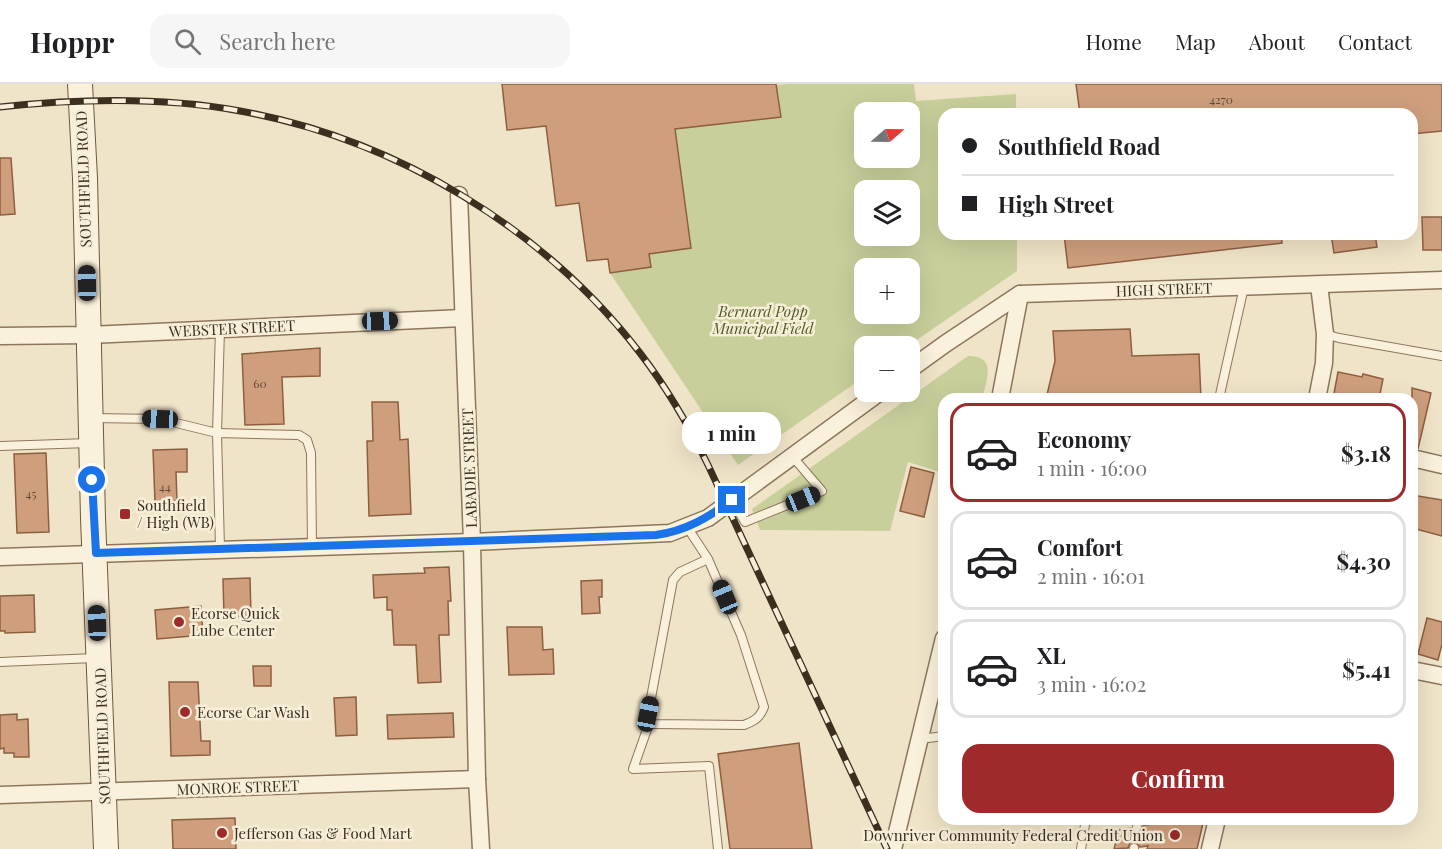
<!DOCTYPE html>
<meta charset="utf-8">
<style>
:root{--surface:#fff;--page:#f6f6f6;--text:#202124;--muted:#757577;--line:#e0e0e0;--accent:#9e2a2b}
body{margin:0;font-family:"Playfair Display",serif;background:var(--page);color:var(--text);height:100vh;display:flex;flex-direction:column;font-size:22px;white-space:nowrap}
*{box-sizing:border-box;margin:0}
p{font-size:20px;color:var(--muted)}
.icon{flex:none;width:33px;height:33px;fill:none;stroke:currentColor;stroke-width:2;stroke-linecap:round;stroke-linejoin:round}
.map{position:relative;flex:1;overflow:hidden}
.details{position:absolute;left:938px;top:309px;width:480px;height:432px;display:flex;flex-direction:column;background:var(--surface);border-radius:18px;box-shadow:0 6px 24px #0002}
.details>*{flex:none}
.top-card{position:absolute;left:938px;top:24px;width:480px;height:132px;border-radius:18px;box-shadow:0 6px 24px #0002;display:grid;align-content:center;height:132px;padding:0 24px;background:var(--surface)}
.needle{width:39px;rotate:70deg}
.buttons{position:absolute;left:854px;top:18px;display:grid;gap:12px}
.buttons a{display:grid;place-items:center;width:66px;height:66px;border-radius:12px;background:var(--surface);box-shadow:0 6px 24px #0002;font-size:30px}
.end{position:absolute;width:27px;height:27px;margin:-14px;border:8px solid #1a73e8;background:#fff;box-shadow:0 0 0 3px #fff}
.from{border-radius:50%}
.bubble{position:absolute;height:42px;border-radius:18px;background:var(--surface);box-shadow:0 6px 24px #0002;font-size:20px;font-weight:700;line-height:42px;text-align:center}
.car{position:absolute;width:18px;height:36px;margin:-18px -9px;border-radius:8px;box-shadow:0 0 4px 2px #0007;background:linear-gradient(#222 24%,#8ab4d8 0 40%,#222 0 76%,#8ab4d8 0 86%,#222 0)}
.top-card b{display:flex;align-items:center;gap:21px;height:57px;font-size:22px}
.top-card b+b{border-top:2px solid var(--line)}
.top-card i{width:15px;height:15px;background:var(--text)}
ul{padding:10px 0 0;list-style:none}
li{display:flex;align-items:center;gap:18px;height:99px;margin:0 12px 9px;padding:0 12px;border:3px solid var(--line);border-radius:18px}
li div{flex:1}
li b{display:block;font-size:22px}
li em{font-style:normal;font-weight:700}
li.active{border-color:var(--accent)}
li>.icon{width:54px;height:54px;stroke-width:1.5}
.action{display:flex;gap:12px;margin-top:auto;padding:12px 24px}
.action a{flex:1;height:69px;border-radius:18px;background:var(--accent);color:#fff;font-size:24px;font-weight:700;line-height:69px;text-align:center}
header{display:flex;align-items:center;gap:36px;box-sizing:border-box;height:84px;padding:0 30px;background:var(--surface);border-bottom:2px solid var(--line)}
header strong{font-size:28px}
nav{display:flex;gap:33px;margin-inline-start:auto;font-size:21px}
.search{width:420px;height:54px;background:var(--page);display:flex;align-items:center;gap:15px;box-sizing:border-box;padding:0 21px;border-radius:18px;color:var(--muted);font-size:22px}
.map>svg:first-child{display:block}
</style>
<header>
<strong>Hoppr</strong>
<div class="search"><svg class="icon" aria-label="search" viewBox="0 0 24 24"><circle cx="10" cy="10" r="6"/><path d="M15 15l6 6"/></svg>Search here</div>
<nav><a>Home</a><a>Map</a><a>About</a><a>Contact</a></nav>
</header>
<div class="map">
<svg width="1442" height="765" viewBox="0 0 1442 765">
<rect width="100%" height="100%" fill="#f0e4c8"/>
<g fill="#c9cf9b" fill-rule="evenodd">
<path d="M788,0H914L916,17L1016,10V30H944V150H1017V187L908,262H864V293L738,381L610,189L651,183L649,170L675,45L780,33L776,1ZM864,28H909V74H864ZM864,106H909V152H864ZM864,184H909V230H864Z"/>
<path d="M968,272C998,272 986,296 982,315H944L943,389L908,378L890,447L760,446L752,425Z"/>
</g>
<g fill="#cf9f7d" stroke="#8d5f41" stroke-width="1.5">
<path d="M502,0H776L781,33L675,45L691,164L649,170L651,183L610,189L608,175L587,177L579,119L556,122L546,42L507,46Z"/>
<path d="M1076,0H1442V47L1412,50V30H1080Z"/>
<path d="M0,74H11L15,130L0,131Z"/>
<path d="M1422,133H1442V166H1423Z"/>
<path d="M1064,150H1281L1282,159L1068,184Z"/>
<path d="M1331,150H1375L1377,163L1334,169Z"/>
<path d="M1130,245L1132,272L1199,270L1201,315H1046L1055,277L1053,247Z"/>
<path d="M320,264V292L282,293L284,340L245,341L242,270Z"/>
<path d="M1338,288L1362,293L1363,290L1383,295L1379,315H1333Z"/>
<path d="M1412,304L1431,309L1418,365L1412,364Z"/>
<path d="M372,318H398L400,356L408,355L411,430L369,432L367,357H373Z"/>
<path d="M187,365V388H176L177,417L155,418L153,366Z"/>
<path d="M46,369L49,448L17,449L14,370Z"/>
<path d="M911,383L934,389L924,433L900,427Z"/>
<path d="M1412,411L1442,416V452L1412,444Z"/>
<path d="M449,483L451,517H448L449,551H439L441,598L418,599L416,561H394L392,526H387V513L374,514L373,491L425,489L424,484Z"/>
<path d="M250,494L251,532L224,533L223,495Z"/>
<path d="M602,496V513H599L600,529L582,530L581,497Z"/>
<path d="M34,511L35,548L5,549V547H0V512Z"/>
<path d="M201,522L203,551L157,555L155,526Z"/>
<path d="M1427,534L1442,538V560L1438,576L1418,570Z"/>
<path d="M507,543H542L543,566L553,565L554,590L509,591Z"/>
<path d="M253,582H271V602H254Z"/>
<path d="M169,598H198L201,657H210V671L171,672Z"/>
<path d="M356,613L357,651L336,652L334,614Z"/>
<path d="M453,629L454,653L388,655L387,631Z"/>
<path d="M17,630V636L28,635L29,673H14V669H4V664L0,665V631Z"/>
<path d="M799,659L812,765H730L718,670Z"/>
<path d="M235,734L236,765H173L172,736Z"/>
<path d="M1154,735H1204L1197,765H1147L1148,762L1140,763L1135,758L1130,759L1128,764L1114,765L1119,746L1131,744L1133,748L1139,749L1144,741L1153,740Z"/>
</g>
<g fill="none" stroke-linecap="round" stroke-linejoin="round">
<g stroke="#8d765c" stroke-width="10">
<g id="lane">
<path d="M1325,250L1339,254L1442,272"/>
<path d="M1219,315L1244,203"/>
<path d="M91,334L160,335L217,349L220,245"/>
<path d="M0,362L89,359"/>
<path d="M732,416L745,438L822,407L792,372"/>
<path d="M687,443L708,475L741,551L764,623C760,634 754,637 744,641L654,640L650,637L648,630L673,496L680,488L708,475"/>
<path d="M220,464L217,349L299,351L307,356L311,369L312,462"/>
<path d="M0,578L95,574"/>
<path d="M650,637L633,685L709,682L718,765"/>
<path d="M920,655L944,652"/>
<path d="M1137,743L1139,735"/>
<path d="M1081,765L1086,735"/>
<path d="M1134,765V764"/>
</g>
</g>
<g stroke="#8d765c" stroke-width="19">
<g id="street">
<path d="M459,111L472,458L477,695L481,765"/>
<path d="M0,252L89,251L463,234"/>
<path d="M909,286L945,260L1020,210L1442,196"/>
<path d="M1000,315L1020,210"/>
<path d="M1317,315L1324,279L1325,250L1319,201"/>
<path d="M1412,374L1442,381"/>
<path d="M0,473L472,458L670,449L708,434L880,308"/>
<path d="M1412,586L1442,592"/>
<path d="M0,711L477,695"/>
<path d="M893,765L944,554"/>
<path d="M1210,765L1217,735"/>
</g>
</g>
<g stroke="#6f573f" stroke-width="26">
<path id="secondary" d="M80,0L85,94L93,434L106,765"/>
</g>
<use href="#lane" stroke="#faf1dc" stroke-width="8"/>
<use href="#street" stroke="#faf1dc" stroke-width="16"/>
<use href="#secondary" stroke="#faf1dc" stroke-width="24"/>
<g stroke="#3d2e20" stroke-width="7">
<path id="rail" d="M0,23C76,15 165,13 240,27C395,55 544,144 640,269C667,304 689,342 708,381L887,765"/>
</g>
<use href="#rail" stroke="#f7eed8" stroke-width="4.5" stroke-dasharray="14" stroke-linecap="butt"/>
</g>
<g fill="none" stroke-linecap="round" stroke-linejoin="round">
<path stroke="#1a73e8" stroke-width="8" d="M92,396L96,469L656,451C686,447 709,433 732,416"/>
</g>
<g fill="#9e2a2b" stroke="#f7eed8" stroke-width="2">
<rect x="119" y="424" width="12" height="12" rx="3"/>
<circle cx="179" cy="538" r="6"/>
<circle cx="185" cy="628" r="6"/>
<circle cx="222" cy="749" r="6"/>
<circle cx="1175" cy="751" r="6"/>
</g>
<g text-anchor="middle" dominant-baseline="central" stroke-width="5" stroke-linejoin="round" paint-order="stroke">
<g font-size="12" fill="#624a37">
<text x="1221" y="15">4270</text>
<text x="260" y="299">60</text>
<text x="165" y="402">44</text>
<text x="31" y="409">45</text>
</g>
<g font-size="15" fill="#3d2e20" stroke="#f7eed8">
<text transform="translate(83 95) rotate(-92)">SOUTHFIELD ROAD</text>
<text transform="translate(1164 205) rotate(-2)">HIGH STREET</text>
<text transform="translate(232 244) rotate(-3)">WEBSTER STREET</text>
<text transform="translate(469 384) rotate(-92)">LABADIE STREET</text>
<text transform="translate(102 652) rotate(-92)">SOUTHFIELD ROAD</text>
<text transform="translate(238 703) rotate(-2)">MONROE STREET</text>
</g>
<g font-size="15" font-style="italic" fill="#4d5a26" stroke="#f7eed8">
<text x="763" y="227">Bernard Popp<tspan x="763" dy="17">Municipal Field</tspan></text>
</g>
<g font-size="15" fill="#3d2e20" stroke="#f7eed8" text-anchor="start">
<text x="137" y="421">Southfield<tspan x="137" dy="17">/ High (WB)</tspan></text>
<text x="191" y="529">Ecorse Quick<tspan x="191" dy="17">Lube Center</tspan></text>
<text x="197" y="628">Ecorse Car Wash</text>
<text x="234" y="749">Jefferson Gas &amp; Food Mart</text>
<text x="1163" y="751" text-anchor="end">Downriver Community Federal Credit Union</text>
</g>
</g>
</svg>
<div class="buttons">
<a><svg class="needle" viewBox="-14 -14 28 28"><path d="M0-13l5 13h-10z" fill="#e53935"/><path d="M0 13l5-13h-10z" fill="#757577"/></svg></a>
<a><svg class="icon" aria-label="layers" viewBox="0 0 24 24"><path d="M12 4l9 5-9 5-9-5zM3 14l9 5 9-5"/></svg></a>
<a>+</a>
<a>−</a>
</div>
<i class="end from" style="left:92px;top:396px"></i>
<i class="end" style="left:732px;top:416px"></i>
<div class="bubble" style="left:682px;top:328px;width:99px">1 min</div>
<i class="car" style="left:87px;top:199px;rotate:359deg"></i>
<i class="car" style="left:380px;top:237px;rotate:88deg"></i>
<i class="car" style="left:160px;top:335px;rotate:272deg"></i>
<i class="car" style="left:803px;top:415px;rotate:68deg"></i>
<i class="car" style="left:725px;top:513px;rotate:337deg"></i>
<i class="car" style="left:97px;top:539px;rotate:358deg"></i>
<i class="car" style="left:648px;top:630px;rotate:11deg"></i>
<div class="top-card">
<b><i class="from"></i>Southfield Road</b>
<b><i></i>High Street</b>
</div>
<section class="details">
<ul>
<li class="active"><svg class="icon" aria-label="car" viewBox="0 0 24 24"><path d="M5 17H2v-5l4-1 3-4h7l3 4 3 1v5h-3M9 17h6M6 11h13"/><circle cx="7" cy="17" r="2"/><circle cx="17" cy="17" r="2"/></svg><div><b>Economy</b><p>1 min · 16:00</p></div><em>$3.18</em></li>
<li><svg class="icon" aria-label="car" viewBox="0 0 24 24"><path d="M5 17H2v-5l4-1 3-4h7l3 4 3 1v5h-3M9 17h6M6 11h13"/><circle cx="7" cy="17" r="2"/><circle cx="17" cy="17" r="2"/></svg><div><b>Comfort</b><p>2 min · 16:01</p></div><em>$4.30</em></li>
<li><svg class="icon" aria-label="car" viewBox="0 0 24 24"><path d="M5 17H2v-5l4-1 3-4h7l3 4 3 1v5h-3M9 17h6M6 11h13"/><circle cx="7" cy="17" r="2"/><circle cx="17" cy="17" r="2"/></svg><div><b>XL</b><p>3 min · 16:02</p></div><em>$5.41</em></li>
</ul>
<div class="action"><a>Confirm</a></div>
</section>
</div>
